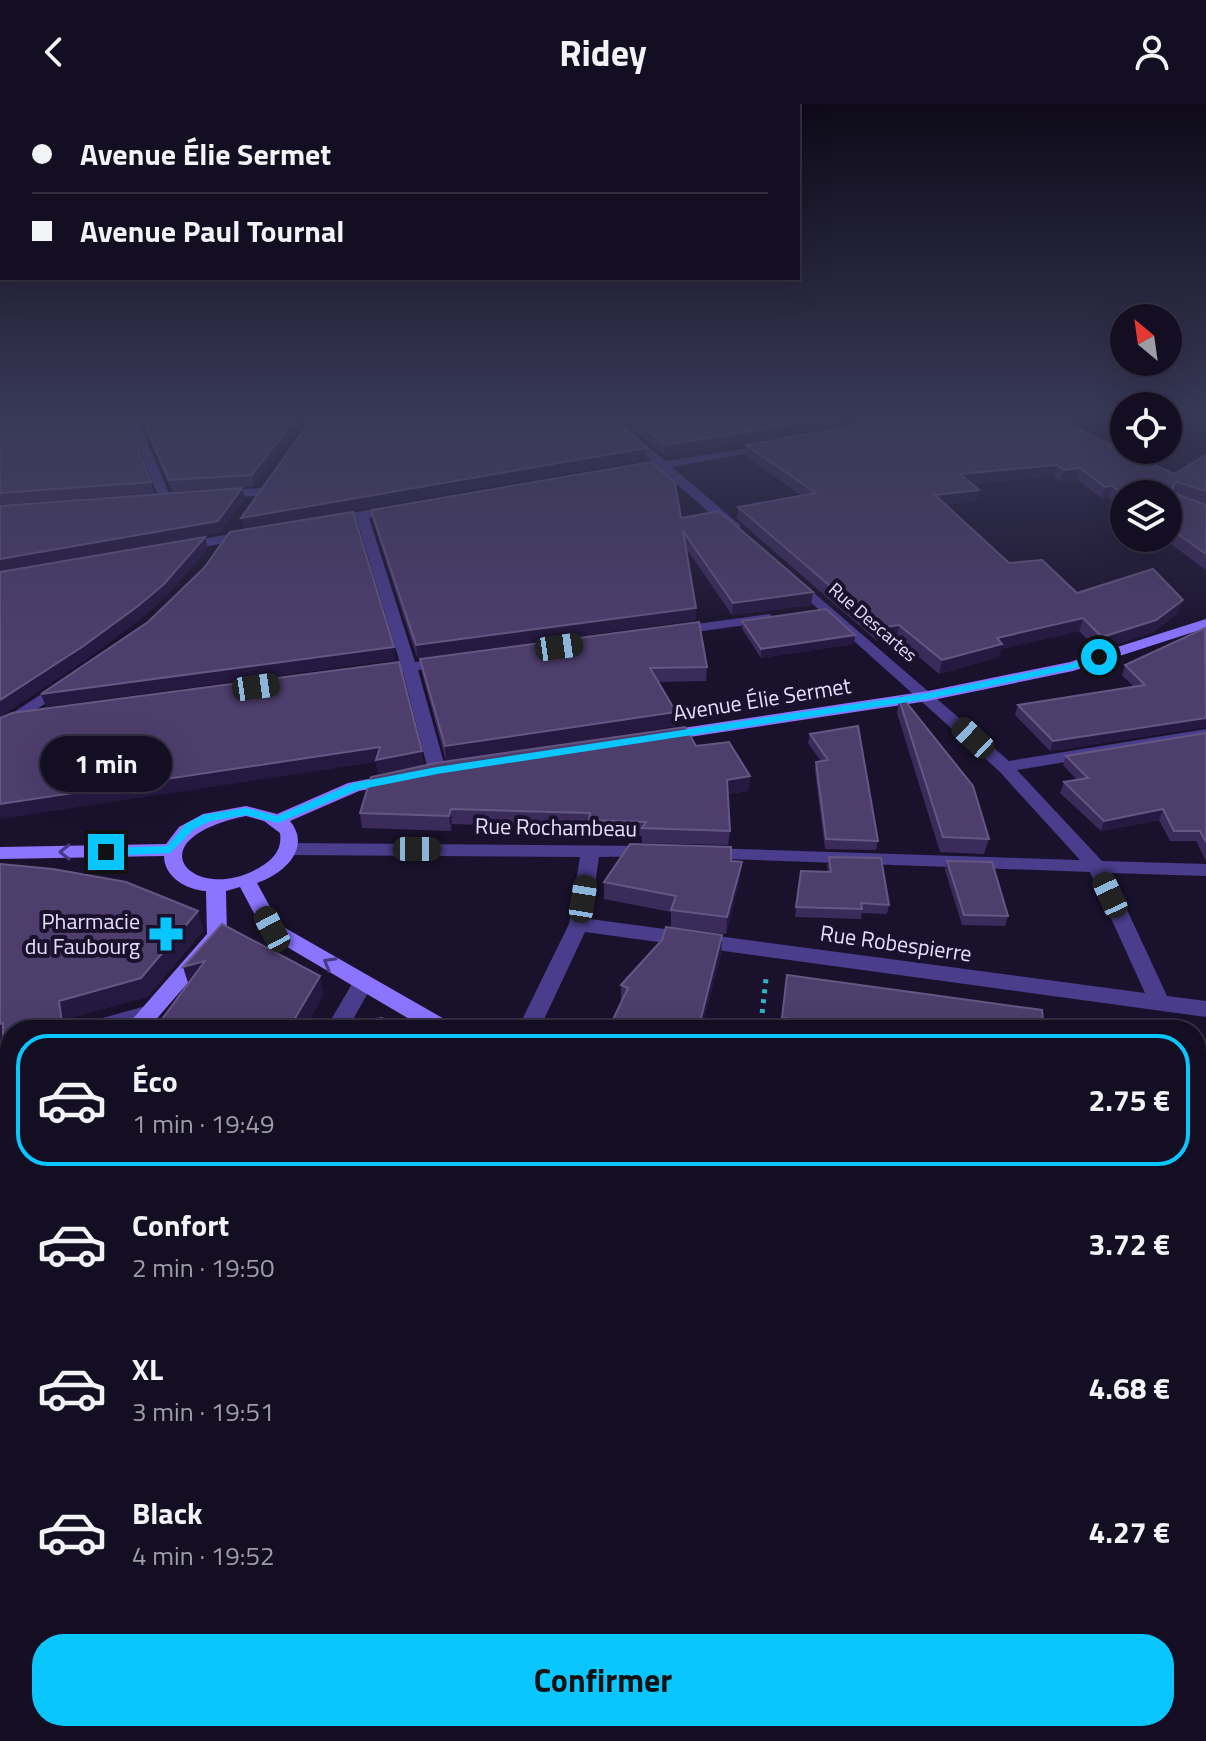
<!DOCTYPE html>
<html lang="fr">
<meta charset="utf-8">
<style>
:root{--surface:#140e22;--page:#211c2f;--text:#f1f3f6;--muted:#9d9ca5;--line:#332e40;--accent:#0ac6ff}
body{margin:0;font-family:"Titillium Web",sans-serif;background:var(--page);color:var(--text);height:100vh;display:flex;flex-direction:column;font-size:30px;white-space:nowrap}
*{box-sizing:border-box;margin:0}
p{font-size:26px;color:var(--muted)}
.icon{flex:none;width:44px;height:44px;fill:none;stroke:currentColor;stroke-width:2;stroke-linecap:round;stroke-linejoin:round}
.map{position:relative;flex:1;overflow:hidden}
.sheet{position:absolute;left:0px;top:916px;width:1206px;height:722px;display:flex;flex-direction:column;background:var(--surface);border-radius:32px 32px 0 0;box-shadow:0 8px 32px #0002,0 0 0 2px var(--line)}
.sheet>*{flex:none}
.banner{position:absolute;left:0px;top:0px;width:800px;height:176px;box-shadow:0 8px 32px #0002,0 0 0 2px var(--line);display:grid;align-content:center;height:176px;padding:0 32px;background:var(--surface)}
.needle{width:52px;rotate:331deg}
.buttons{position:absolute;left:1110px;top:200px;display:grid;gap:16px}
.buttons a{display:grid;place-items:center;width:72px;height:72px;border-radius:50%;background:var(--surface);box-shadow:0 8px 32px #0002,0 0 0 2px var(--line);font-size:40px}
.end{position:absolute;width:36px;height:36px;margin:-18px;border:10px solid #0ac6ff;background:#111;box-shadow:0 0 0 4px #111}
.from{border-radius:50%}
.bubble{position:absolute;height:56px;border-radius:28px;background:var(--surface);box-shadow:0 8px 32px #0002,0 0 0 2px var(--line);font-size:26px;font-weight:700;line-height:56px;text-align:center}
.car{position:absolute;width:24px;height:48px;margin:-24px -12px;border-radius:10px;box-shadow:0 0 6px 2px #0007;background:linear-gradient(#222 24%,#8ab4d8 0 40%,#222 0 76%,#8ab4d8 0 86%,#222 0)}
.banner b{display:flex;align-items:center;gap:28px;height:76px;font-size:30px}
.banner b+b{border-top:2px solid var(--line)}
.banner i{width:20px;height:20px;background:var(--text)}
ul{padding:14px 0 0;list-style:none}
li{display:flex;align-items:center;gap:24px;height:132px;margin:0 16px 12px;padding:0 16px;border:4px solid transparent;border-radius:32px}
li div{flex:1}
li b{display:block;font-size:30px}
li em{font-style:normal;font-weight:700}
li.active{border-color:var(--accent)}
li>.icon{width:72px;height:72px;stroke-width:1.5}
.cta{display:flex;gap:16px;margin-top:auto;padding:16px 32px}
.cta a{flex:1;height:92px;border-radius:32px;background:var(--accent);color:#111;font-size:32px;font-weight:700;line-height:92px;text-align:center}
header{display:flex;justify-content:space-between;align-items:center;height:104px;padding:0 32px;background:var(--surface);font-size:36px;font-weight:700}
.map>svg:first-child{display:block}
</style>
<header><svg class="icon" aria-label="back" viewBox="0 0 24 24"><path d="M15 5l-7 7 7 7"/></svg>Ridey<svg class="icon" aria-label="person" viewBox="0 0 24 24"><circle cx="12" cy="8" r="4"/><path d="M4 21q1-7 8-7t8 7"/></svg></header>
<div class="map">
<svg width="1206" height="1637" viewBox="0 0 1206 1637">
<rect width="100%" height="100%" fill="#1a122d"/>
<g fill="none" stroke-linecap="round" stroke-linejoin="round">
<path stroke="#30b6c0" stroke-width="5" stroke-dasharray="4 6" stroke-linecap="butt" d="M761,919L766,875"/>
<g stroke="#30b6c0" stroke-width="6" stroke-dasharray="5 7" stroke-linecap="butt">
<path d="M760,926L761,917"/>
<path d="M1196,1133L1206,1137"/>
</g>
<g fill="#4a3d8c" fill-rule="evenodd">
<path d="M126,311H136L171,394L169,397L159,394Z"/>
<path d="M601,311H612L665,357L777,340L779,342L773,345L672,363L740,421V427H730L660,365L627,368V364L654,359Z"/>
<path d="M261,384L267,388L265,391L218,395L212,391L218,387Z"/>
<path d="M398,401L404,405L402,408L369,414L415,558L448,553L456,558L448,563L418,566L446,666L437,671L428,666L403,568L376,572L368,567L376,562L400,559L357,416L327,421L321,417L327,413Z"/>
<path d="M252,426L258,430L257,433L181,447L174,443L181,439Z"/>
<path d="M792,470L1009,657L1206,625V635L1017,666L1102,757L1206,760V772L1110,769L1167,892L1206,897V913L585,828L539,926H517L569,820L580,753L289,751L280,745L289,739L650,742L659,748L657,752L599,753L590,815L1145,889L1090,768L699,754L697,750L706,744L1080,756L999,667L787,477V471Z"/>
<path d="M769,510L776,514L774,517L674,531L667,527L674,523Z"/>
<path d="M63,576L71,581L69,584L0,629V617Z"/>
<path d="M363,871L370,873L374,878L347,926H325L356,873Z"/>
<path d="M146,902L154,904L157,910L154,916L117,926H78L81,920Z"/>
<path d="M10,1476V1521L0,1525V1480Z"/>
<path d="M212,1628H247L244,1637H209Z"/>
<path d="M480,1628H540L543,1637H483Z"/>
<rect x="971" y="1628" width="34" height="9"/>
</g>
<g fill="#8b75ff" fill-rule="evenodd">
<path d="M1206,515V524L1073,567L928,597L663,637L655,632L663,627L928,587L1070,558Z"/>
<path d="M394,670L400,671L403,675L400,679L359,687L290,717C312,744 284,770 257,779L280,821L453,920L456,926H428L265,830L240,783L226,787L227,832L224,837L147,926H123L207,830L206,787C187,786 164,773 164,752L0,755V743L166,740L179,723L203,710L246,702L277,710L348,679ZM246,712L264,717L280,729C282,743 276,752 265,760C197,806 128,736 246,712Z"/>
<path d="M1196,1515L1206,1519V1557L1196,1552Z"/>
</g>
</g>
<g fill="#3b2b5a">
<path d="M0,311L151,378L154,389L0,401Z"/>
<path d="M139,311H308L254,382L172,388Z"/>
<path d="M617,311H914L664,352Z"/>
<path d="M1124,313L1073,322L1174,370L1206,351V400L1192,396L1206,401V466L1163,434H1168V390H1124V405L1108,394H1102L1077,376L1061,377L1054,372L972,380L979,386L976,397L946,401L1009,459L1077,489L1178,509L1152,529L1098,546L1079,527L1001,545L999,553L939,570L897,534L877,537L737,415L738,403L802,392L745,352L746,341Z"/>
<path d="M371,406L681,414L813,488L811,501L732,511L686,444L696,516L417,554L373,417Z"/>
<path d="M742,517L855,531L854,540L761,554L742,525Z"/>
<path d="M420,555L707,563L706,577L658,578L676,608L675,622L446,657L422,569Z"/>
<path d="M1125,561L1206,623L1050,647L1015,611L1018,601L1134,583L1122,571Z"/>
<path d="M899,595L989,735L984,750L940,748L897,609Z"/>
<path d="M858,622L878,737L876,746L825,745L815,667L816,658L821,657L808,639L810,630Z"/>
<path d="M1206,629V757L1196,737H1170L1159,716L1101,727L1060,689L1064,678L1077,676L1063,661L1066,652Z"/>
<path d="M696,642L750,672L748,687L728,690L730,727L728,741L642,739V732L589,731V724L452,720L451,727L362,724L360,709Z"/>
<path d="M829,753L889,801L887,810L862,809L861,815L795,813L801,767L828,768L827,762Z"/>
<path d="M947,757L1008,812L1005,822L962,821L945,766Z"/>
<path d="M740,774L726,830L671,823V808L604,795V778Z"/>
<path d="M722,831L721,850L701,926H608L621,900V881Z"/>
<path d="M787,871L1044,926H780Z"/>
<path d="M1196,950L1206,951V1019L1196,1018Z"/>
<path d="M1196,1280L1206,1287V1395L1196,1388Z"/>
<path d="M687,1628H943L942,1637H716Z"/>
<path d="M1078,1628H1186L1192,1637H1078Z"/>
</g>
<g fill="#261941">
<path d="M298,311H308L254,382L252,371Z"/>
<path d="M850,311H914L664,352L665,341Z"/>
<path d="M1077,311H1124V313L1055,325L1057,315Z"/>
<path d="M646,344V356L244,426L241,414Z"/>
<path d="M1057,361L1054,372L957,381L960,370Z"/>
<path d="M1080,364L1077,376L1061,377L1064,366Z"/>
<path d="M1112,382L1108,394H1102L1105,383Z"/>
<path d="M242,384L245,396L220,429L0,468V455Z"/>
<path d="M979,386L976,397L933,403L935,391Z"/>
<path d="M205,433L208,445L167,492L141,515L86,556L0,613V596Z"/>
<path d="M813,488L811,501L732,511L733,499Z"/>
<path d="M1183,496L1178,509L1152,529L1098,546L1102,533Z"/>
<path d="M696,504V516L417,554L416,541Z"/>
<path d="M1083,514L1079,527L1001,545L999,553L939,570L942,556L997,534Z"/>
<path d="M899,521L897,534L877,537L879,524Z"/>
<path d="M855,531L854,540L761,554V545Z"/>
<path d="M394,543L396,556L46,603L41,590Z"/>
<path d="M676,608L675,622L446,657L445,642Z"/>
<path d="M1206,614V623L1050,647L1053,637Z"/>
<path d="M380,643L422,647L424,661L378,670L376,658L0,715V700Z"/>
<path d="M750,672L748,687L726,690L727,676Z"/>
<path d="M451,705L452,720L451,727L449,712Z"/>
<path d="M1163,705L1159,716L1101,727L1104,717Z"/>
<path d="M742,758L740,774L726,830L727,813Z"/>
<path d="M198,807L204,826L148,893L67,915L69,926H63L59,897Z"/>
<path d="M722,831L721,850L701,926H698Z"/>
<path d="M205,857L189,882L183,863Z"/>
<path d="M320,872L324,891L304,926H288Z"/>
<path d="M3,919L10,934L0,941V920Z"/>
<path d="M10,1375V1411L0,1428V1391Z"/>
<path d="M168,1628H184L180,1637H164Z"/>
</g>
<g fill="#4d3e6c" stroke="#655783" stroke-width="2">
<path d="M0,311H124L151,378L0,389Z"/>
<path d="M141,311H298L252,371L169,376Z"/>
<path d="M376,311H609L646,344L241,414L313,313Z"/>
<path d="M629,311H850L665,341Z"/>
<path d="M915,311H1077L1057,315L1174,370L1206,351V387L1177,378L1173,381V389L1206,401V450L1168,423V390L1124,391L1112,382L1105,383L1080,364L1064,366L1057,361L960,370L979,386L935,391L1009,459L1042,456L1077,489L1153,465L1183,496L1156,516L1102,533L1083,514L997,534L1002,540L942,556L899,521L879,524L738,403L816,389L746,341Z"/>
<path d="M651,358L675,379L681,414L719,407L813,488L733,499L683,427L696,504L416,541L371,406Z"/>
<path d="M242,384L218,417L0,455V402Z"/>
<path d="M353,408L394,543L41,590L148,518L204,464L230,428Z"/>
<path d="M205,433L164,480L138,502L82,543L0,596V468Z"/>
<path d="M826,505L855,531L761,545L742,517Z"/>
<path d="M699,518L707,563L650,564L676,608L445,642L420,555Z"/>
<path d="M1205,524L1206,614L1053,637L1018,601L1145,581L1125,561Z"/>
<path d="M399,558L422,647L376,656L380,643L0,700V614L12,609Z"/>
<path d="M902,593L973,682L989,735L943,733L899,595Z"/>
<path d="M858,622L878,737L826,735L816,658L828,656L810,630Z"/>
<path d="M685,623L696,642L729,638L750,672L727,676L730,727L642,724L646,718L589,716L590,709L451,705L449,712L360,709L371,673L436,659Z"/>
<path d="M1206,629V738L1200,727H1174L1163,705L1104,717L1064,678L1088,674L1066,652Z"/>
<path d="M630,740L731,743V757L742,758L727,813L671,806L676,792L604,778Z"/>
<path d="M829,753L881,754L889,801L861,799L862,805L796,803L801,767L831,768Z"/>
<path d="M947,757L992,758L1008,812L964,811Z"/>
<path d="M0,760L53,765L126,778L198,807L141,874L59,897L63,926H10V1375L0,1391V1100L3,1099L0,1065V940L3,939V919L0,920Z"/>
<path d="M222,820L320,872L288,926H154L205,857L183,863Z"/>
<path d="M666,823L722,831L698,926H608L628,884L621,881L662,836Z"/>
<path d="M787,871L1042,906L1044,926H868L782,914Z"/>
<path d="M382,914L399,926H310Z"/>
<path d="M1196,950L1206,951V999L1196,998Z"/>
<path d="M1196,1280L1206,1287V1369L1196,1362Z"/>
<path d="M10,1543V1628H168L164,1637H0V1561Z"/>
<path d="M272,1628H341L370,1637H269Z"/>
<path d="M744,1628H943L942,1637H777Z"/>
<path d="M1090,1628H1186L1192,1637H1090Z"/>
</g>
<defs><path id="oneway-chevron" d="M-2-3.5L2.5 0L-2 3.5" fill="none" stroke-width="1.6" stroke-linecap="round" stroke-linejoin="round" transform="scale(2)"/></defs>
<g stroke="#473a81">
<use href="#oneway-chevron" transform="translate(65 748) rotate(179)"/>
<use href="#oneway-chevron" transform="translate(329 859) rotate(-150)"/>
</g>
<linearGradient id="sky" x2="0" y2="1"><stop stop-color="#0e0a19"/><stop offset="0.58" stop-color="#383957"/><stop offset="1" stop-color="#383957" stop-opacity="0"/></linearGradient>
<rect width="1206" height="540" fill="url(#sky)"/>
<path fill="#0ac6ff" d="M1099,550L1103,555L1073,565L928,595L437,670L357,686L278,719L246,711L211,717L194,725L170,749L106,752L100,748L106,744L167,742L186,720L203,711L246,704L277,712L354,679L437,663L928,589L1070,560Z"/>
<defs>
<g id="pharmacy-bare" transform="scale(2.76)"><path d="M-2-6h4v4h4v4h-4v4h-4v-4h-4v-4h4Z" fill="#0ac6ff" stroke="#1a122d" stroke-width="2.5" paint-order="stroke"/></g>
</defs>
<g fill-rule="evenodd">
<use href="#pharmacy-bare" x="166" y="830"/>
</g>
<g text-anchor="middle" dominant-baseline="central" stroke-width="8" stroke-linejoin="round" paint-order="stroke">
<g font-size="18" fill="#e6deff" stroke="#1a122d">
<text transform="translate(873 518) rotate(41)">Rue Descartes</text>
</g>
<g font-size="22" fill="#e6deff" stroke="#1a122d">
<text transform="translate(762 595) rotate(-9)">Avenue Élie Sermet</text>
<text transform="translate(556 723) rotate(1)">Rue Rochambeau</text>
<text transform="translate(896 839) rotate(8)">Rue Robespierre</text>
</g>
<g font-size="22" fill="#e6deff" stroke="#1a122d" text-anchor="end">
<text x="140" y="817">Pharmacie<tspan x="140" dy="25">du Faubourg</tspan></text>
</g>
</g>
</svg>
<div class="buttons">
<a><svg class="needle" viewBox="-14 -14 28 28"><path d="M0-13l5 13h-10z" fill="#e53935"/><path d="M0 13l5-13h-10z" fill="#9d9ca5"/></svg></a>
<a><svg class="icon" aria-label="locate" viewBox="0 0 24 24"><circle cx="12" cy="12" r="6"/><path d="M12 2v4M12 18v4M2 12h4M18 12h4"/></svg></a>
<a><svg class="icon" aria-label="layers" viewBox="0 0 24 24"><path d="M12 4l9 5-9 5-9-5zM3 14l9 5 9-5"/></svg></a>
</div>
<i class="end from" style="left:1099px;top:553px"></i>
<i class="end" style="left:106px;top:748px"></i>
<div class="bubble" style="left:40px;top:632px;width:132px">1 min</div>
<i class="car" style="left:559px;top:543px;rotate:82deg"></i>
<i class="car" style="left:256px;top:583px;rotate:82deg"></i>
<i class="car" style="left:973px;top:634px;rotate:313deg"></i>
<i class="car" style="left:417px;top:745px;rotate:90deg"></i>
<i class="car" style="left:1110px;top:791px;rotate:335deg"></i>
<i class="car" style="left:583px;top:795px;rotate:9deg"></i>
<i class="car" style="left:272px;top:825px;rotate:332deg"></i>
<div class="banner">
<b><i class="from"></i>Avenue Élie Sermet</b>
<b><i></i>Avenue Paul Tournal</b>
</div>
<section class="sheet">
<ul>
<li class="active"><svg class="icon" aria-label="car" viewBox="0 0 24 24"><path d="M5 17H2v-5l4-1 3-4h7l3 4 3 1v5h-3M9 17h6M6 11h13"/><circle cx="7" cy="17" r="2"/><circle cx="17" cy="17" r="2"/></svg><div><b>Éco</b><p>1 min · 19:49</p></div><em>2.75 €</em></li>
<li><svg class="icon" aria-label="car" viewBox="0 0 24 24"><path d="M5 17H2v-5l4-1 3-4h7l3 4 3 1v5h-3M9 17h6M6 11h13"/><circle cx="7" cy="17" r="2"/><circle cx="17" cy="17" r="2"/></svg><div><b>Confort</b><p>2 min · 19:50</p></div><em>3.72 €</em></li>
<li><svg class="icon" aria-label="car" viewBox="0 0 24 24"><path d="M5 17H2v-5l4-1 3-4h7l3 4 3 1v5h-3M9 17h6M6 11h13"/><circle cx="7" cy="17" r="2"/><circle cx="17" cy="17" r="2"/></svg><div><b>XL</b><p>3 min · 19:51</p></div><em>4.68 €</em></li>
<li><svg class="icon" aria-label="car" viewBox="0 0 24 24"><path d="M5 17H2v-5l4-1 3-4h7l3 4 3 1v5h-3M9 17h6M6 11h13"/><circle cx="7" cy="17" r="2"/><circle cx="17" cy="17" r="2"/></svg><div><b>Black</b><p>4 min · 19:52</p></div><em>4.27 €</em></li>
</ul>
<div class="cta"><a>Confirmer</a></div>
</section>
</div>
